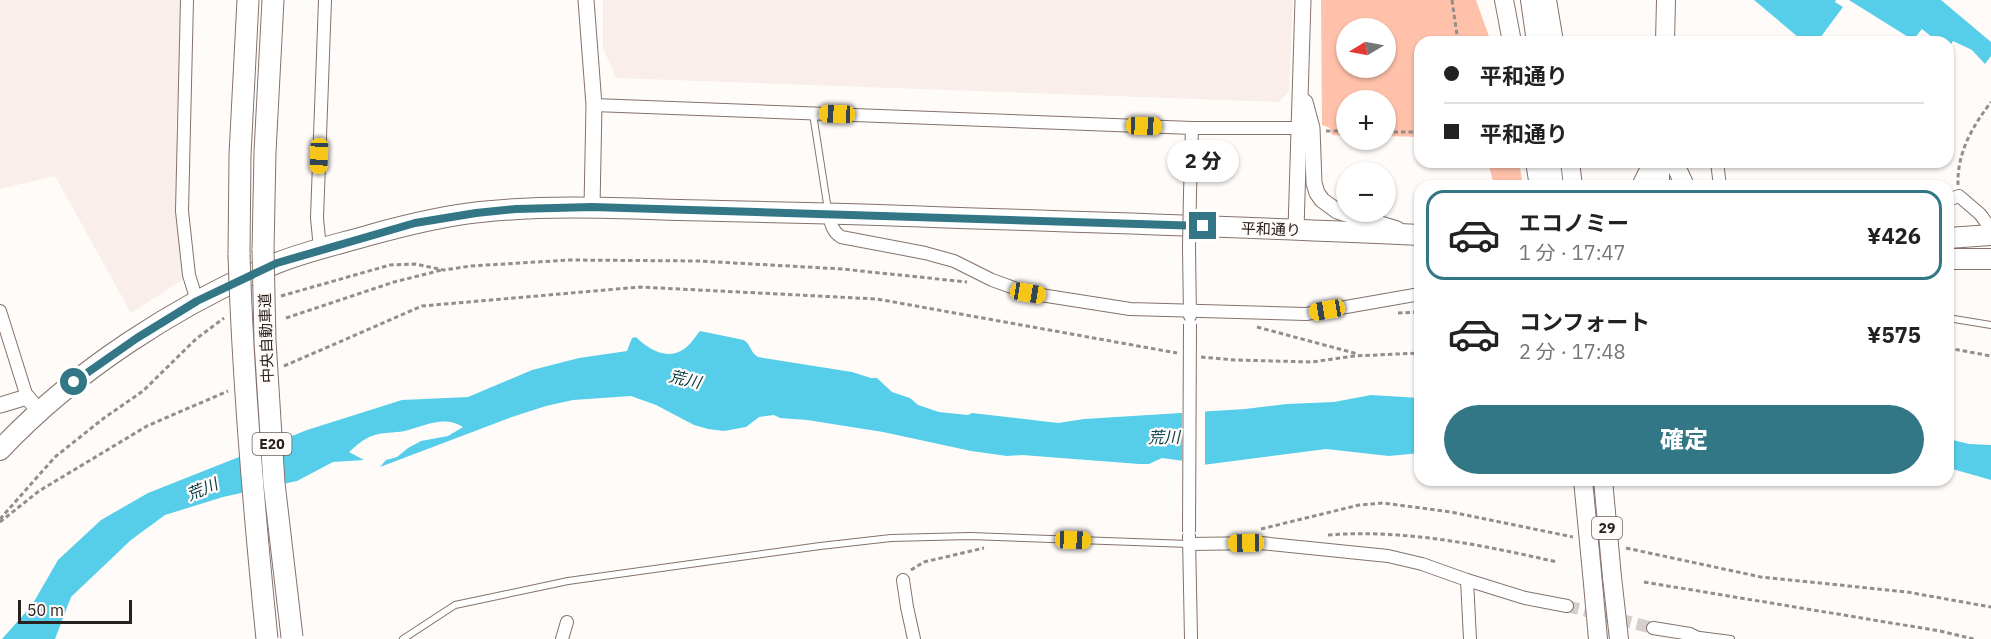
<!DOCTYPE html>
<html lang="ja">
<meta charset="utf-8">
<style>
:root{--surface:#fff;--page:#f2f2f2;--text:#222;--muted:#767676;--line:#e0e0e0;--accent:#337787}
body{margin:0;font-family:"IBM Plex Sans","Noto Sans JP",sans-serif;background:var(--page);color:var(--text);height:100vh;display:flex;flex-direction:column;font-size:22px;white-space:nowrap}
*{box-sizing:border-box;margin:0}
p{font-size:20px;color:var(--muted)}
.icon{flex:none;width:33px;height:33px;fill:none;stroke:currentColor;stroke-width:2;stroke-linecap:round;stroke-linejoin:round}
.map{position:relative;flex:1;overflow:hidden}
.sheet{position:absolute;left:1414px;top:180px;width:540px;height:306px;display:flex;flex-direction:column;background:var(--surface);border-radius:18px;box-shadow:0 2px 4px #0004}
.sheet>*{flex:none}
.hud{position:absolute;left:1414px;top:36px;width:540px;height:132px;border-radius:18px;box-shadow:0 2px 4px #0004;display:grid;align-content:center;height:132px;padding:0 30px;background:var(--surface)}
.needle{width:39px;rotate:260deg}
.fabs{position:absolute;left:1336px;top:18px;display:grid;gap:12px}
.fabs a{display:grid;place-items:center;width:60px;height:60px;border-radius:50%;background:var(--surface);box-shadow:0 2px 4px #0004;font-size:30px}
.scale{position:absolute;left:18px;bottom:15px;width:114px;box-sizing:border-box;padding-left:6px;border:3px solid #29211e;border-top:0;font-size:16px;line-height:21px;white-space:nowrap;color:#29211e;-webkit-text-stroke:4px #fffbf9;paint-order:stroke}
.end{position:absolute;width:27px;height:27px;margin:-14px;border:8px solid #337787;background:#fff;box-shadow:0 0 0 3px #fff}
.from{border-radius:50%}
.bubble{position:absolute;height:42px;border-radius:21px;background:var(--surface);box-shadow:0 2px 4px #0004;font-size:20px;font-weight:800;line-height:42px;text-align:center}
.car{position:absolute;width:18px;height:36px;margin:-18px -9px;border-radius:8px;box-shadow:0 0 4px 2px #0007;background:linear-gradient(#f5c518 24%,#345 0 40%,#f5c518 0 76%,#345 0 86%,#f5c518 0)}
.hud b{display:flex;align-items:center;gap:21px;height:57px;font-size:22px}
.hud b+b{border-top:2px solid var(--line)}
.hud i{width:15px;height:15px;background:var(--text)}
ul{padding:10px 0 0;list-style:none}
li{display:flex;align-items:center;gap:18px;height:90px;margin:0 12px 9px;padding:0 18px;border:3px solid transparent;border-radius:18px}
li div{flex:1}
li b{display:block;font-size:22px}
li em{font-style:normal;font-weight:800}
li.selected{border-color:var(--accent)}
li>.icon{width:54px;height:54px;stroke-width:1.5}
.cta{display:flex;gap:12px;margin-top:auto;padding:12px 30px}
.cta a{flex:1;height:69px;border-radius:36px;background:var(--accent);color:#fff;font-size:24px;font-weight:800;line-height:69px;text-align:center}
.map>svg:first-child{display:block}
</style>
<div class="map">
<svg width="1991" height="639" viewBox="0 0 1991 639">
<rect width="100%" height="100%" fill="#fffbf9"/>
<g fill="#f9eee9">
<path d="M0,0H184L176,128L184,279L131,313L55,176L0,189Z"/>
<path d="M603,0H1293L1289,92L1278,102L616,78L603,48Z"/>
</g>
<g fill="#ffc1a9" fill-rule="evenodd">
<path d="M1321,0H1476L1491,42H1420V137L1386,136V100H1347V136L1332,135L1330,128L1322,125ZM1347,28H1386V68H1347Z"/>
<path d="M1488,162H1519L1523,186H1494Z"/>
</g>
<g fill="#57cee9">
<path d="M1754,0H1836L1835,2L1843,7L1817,42H1811L1807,39L1804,42Z"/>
<path d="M1849,0H1941L1991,42V56L1985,64L1972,50L1953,41L1949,47L1948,42H1938L1922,29L1913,40Z"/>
<path d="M700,331L744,340C751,345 750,352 758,357L852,372L871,378H877L892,392L910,398L918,405L939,412L968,415L972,413L1058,423L1084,419L1245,409L1287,404L1334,402L1371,395L1420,398V453L1389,456L1326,449L1187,467L1184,461L1162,458L1149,464H1139L1022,455L1007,456L971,451L883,432L807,420L780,418L774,415L759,417L746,427L724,431L708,429L694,425L656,405L631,396L573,400L546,406L512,417L380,467L386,460L397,457L408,448L421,441L448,436L463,427C444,415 425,426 405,431C394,433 382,432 372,436C363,439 356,446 349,452L364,460L333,462L297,481L223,497L165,515L131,540L71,597L55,639H2L32,605L58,560L101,520L148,493L307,430L402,400L468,397L532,370L579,358L627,351L632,338L636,337C648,349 667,361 684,349C690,345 695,337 700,331Z"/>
<path d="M1949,439L1969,444L1991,445V480L1949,468Z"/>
</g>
<path fill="#fffbf9" d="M1205,408V467L1187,470L1182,465V410Z"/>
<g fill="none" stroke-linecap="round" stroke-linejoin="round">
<path stroke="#d4cfcd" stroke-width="12" stroke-dasharray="12 6" stroke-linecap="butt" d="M1567,606L1653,628"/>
<g stroke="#84726b" stroke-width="8">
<g id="service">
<path d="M813,114L828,210"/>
<path d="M1948,318L1991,325"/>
<path d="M1700,635L1731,639"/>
<path d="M403,639L455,605L568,581L820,546L891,538L970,536L1189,544"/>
</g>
</g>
<g stroke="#84726b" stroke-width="14">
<g id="minor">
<path d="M187,0L182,211L189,275L197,301"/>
<path d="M594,105L1192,128H1299"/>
<path d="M1717,162L1720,186"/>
<path d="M1190,193L1192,128"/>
<path d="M1948,200L1959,196L1980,214L1991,229"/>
<path d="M829,214C831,224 832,231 841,237L925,253L954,261L992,280L1028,293L1130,309L1306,314L1420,294"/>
<path d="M1189,248L1190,316"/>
<path d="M320,249L317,218L325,0"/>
<path d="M0,311L27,397"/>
<path d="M1189,536L1191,639"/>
<path d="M1189,544L1261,543L1388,556L1422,564L1467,580L1525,598L1567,606"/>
<path d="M903,580L907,607L914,639"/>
<path d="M1467,580L1470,639"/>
<path d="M1653,628L1690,634L1700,639"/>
<path d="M562,639L567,622"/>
</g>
</g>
<g stroke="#84726b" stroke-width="17">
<g id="tertiary">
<path d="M586,0L594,105L592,207"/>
<path d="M1305,102L1312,128L1314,183L1317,193L1322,200L1337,211L1397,229"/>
<path d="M1296,229L1303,0"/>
<path d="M0,405L27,397L39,411"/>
</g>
</g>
<g stroke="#84726b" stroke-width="20">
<g id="primary">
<path d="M1504,0L1512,42"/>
<path d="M1530,0L1536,42"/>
<path d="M1547,0L1554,42"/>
<path d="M1665,42L1666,0"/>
<path d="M1535,162L1539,186"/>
<path d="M1551,162L1554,186"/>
<path d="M1570,162L1573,186"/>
<path d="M1674,162L1685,186"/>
<path d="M1641,186L1653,162"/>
<path d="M1660,186V162"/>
<path d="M1592,573L1598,639"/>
<path d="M1612,577L1619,639"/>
</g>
</g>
<g stroke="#84726b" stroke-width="22">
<g id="trunk">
<path d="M1948,238L1991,235"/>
<path d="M1948,259H1991"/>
<path d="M0,450C73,372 179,303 277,263C307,251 339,244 370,235C406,225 442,216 480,212C547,205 614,208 681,210C756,212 831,213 905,216C1077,222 1249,227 1420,235"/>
</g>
</g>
<g stroke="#84726b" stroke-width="23">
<g id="motorway">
<path d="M263,250L265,152L273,0"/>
<path d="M239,255L240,155L248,0"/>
</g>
</g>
<g stroke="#948e8b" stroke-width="3" stroke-dasharray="4.5 3" stroke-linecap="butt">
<path d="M1452,0L1458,42"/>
<path d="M1326,131H1347"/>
<path d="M1386,132H1420"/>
<path d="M1958,185C1957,153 1972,127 1991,102"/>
<path d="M281,296L390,265L415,264L444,270L471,266L569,260L699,261L842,269L967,282"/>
<path d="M1398,313L1420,312"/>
<path d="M286,318L394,282L442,270"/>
<path d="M1257,327L1358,354"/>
<path d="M1948,348L1991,356"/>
<path d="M1201,357L1235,360L1312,362L1354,356L1420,353"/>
<path d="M284,366L422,306L640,287L877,299L1177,353"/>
<path d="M0,519L55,457L104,418L143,391L196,339L224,318"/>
<path d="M0,522L39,491L147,426L228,391"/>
<path d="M1261,529L1359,505L1383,503L1451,512L1573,537"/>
<path d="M1328,535C1405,529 1482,545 1557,562"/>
<path d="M1626,548L1761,577L1907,592L1991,607"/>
<path d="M911,570L924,562L984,548"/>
<path d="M1644,582L1940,631L1974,639"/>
</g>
<use href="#service" stroke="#fff" stroke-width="6"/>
<use href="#minor" stroke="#fff" stroke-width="12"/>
<use href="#tertiary" stroke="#fff" stroke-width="15"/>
<use href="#primary" stroke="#fff" stroke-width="18"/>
<use href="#trunk" stroke="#fff" stroke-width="20"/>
<use href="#motorway" stroke="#fff" stroke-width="21"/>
<g stroke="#84726b" stroke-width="14" stroke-linecap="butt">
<g id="minor-bridge">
<path d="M1189,248L1190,193"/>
<path d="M1189,532L1190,324"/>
</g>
</g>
<g stroke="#84726b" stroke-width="20" stroke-linecap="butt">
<g id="primary-bridge">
<path d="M1583,480L1592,573"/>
<path d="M1603,480L1612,577"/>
</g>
</g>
<g stroke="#84726b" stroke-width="23" stroke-linecap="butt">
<g id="motorway-bridge">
<path d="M263,250L265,341L274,483L292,637"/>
<path d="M239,255C243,383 254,511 267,639"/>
</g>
</g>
<use href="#minor-bridge" stroke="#fff" stroke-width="12"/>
<use href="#primary-bridge" stroke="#fff" stroke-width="18"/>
<use href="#motorway-bridge" stroke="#fff" stroke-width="21"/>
</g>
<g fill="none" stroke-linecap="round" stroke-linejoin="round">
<path stroke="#337787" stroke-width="8" d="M74,382L137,338L197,301L277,263L415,223L476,213L516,209L592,207L1203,226"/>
</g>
<g text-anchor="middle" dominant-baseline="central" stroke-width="4.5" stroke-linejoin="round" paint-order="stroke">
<g fill="#fffbf9" stroke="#696260" stroke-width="1.5">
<rect x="252.5" y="433" width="39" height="22" rx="4.5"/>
<rect x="1592" y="517" width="30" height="22" rx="4.5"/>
</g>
<g font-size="14" font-weight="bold" fill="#29211e">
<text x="272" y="444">E20</text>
<text x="1607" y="528">29</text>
</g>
<g font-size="15" fill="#29211e" stroke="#fffbf9">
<text transform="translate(1271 229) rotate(2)">平和通り</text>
<text transform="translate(266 338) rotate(-92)">中央自動車道</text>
</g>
<g font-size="16" font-style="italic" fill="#003843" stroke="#fffbf9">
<text transform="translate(685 379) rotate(13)">荒川</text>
<text transform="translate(1164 437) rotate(-1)">荒川</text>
<text transform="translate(202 489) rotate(-23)">荒川</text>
</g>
</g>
</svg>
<div class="fabs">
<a><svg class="needle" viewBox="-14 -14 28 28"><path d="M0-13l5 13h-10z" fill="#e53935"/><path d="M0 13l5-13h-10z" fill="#767676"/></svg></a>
<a>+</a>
<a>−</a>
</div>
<div class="scale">50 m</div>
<i class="end from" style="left:74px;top:382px"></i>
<i class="end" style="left:1203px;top:226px"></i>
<div class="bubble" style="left:1167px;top:140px;width:72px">2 分</div>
<i class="car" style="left:837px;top:114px;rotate:272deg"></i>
<i class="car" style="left:1144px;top:126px;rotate:92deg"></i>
<i class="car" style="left:319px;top:156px;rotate:182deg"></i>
<i class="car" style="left:1028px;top:293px;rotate:99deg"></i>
<i class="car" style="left:1327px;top:310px;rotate:260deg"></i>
<i class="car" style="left:1073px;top:540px;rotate:92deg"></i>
<i class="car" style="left:1246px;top:543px;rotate:269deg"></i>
<div class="hud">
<b><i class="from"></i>平和通り</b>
<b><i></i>平和通り</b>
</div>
<section class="sheet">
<ul>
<li class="selected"><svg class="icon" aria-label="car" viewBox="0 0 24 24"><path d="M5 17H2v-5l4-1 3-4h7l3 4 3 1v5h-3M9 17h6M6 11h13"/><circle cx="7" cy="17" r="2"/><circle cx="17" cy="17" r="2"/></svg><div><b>エコノミー</b><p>1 分 · 17:47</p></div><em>¥426</em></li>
<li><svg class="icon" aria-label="car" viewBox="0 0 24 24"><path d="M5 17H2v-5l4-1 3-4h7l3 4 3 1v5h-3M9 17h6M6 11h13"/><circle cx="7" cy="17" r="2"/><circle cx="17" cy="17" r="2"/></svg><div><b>コンフォート</b><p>2 分 · 17:48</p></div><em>¥575</em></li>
</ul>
<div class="cta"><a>確定</a></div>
</section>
</div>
